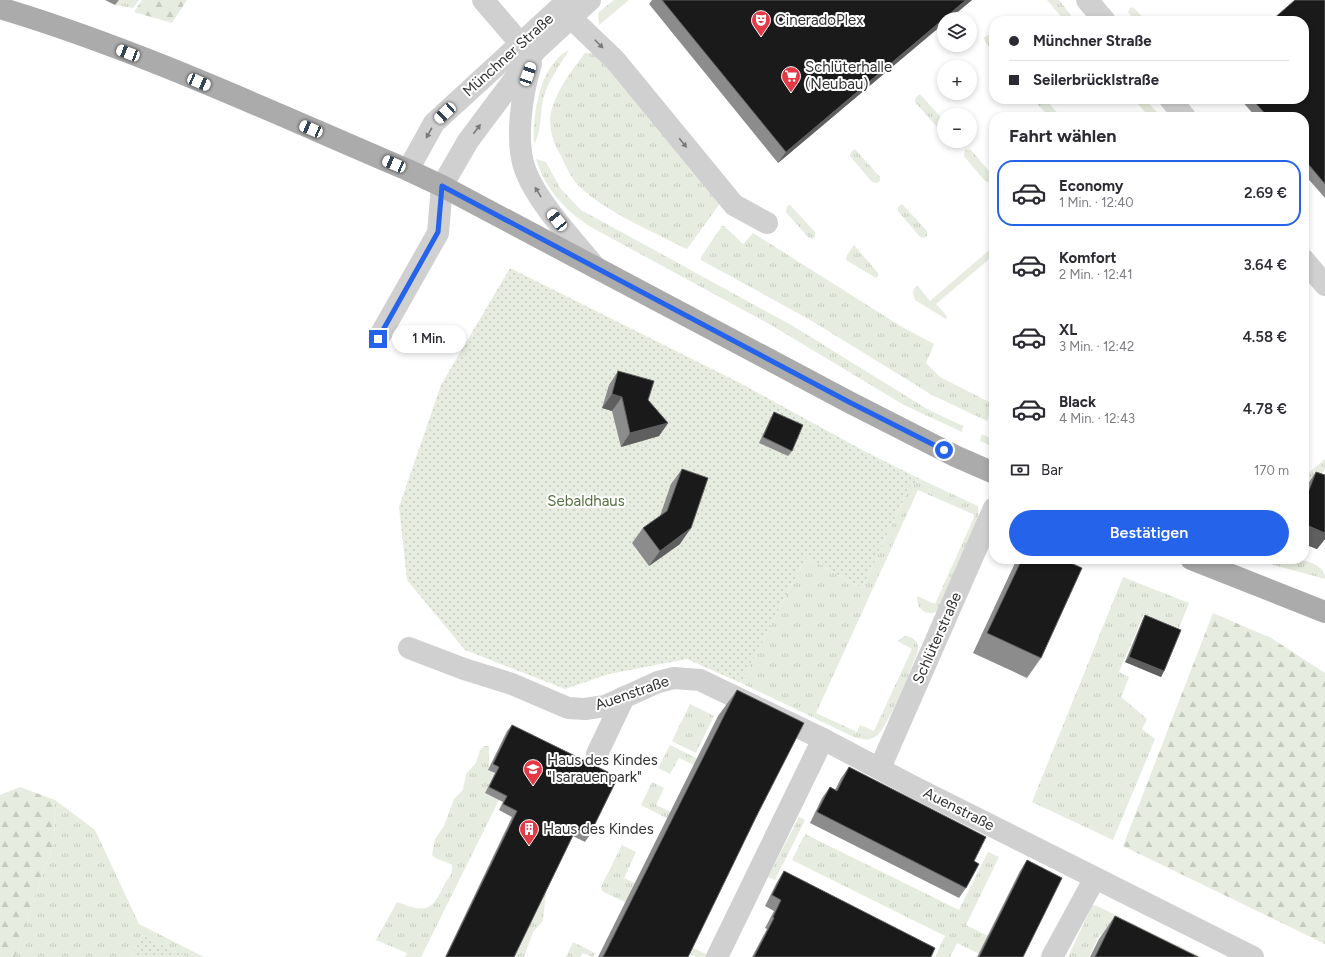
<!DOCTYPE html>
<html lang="de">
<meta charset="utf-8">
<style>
:root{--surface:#fff;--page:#f7f7f7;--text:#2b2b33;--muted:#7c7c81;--line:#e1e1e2;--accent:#2563eb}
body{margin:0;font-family:Figtree,sans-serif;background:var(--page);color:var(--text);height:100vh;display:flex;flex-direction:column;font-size:15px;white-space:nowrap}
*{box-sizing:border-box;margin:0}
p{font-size:13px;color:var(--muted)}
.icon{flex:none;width:22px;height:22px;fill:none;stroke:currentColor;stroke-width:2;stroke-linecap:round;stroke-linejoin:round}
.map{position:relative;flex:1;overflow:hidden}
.drawer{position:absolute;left:989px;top:112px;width:320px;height:452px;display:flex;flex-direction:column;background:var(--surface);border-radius:16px;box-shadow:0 2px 6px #0003}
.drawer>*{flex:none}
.guide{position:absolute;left:989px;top:16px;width:320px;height:88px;border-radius:16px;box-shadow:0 2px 6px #0003;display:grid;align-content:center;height:88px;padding:0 20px;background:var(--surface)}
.buttons{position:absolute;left:937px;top:12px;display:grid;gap:8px}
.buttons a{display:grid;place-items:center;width:40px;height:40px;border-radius:50%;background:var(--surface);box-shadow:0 2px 6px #0003;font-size:20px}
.end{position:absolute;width:18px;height:18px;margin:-9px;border:5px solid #2563eb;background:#fff;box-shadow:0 0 0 2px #fff}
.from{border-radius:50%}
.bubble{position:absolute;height:28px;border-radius:14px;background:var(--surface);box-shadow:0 2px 6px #0003;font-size:13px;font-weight:600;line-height:28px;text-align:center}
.car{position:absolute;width:12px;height:24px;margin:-12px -6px;border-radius:5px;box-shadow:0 0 3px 1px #0007;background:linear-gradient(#fff 24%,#345 0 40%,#fff 0 76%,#345 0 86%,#fff 0)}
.guide b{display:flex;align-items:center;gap:14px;height:38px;font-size:15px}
.guide b+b{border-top:1px solid var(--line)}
.guide i{width:10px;height:10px;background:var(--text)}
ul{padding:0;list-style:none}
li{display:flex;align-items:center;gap:12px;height:66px;margin:0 8px 6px;padding:0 12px;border:2px solid transparent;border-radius:16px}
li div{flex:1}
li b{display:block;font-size:15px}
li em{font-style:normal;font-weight:600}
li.selected{border-color:var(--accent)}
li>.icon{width:36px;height:36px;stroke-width:1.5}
h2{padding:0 20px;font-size:18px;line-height:48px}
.pay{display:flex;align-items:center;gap:10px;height:44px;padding:0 20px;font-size:15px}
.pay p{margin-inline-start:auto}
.button{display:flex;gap:8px;margin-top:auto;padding:8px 20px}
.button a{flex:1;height:46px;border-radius:24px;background:var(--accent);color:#fff;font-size:16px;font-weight:600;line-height:46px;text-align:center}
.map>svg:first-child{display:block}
</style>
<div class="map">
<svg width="1325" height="957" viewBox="0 0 1325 957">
<defs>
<pattern id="grass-tufts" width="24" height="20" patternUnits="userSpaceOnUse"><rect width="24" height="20" fill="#e6ecdf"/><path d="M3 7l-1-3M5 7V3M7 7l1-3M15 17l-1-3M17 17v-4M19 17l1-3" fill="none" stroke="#c6cbc0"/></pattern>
<pattern id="forest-firs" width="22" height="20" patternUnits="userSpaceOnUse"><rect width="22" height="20" fill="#e6ecdf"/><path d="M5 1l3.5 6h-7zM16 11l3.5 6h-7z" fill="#c6cbc0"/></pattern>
<pattern id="park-dots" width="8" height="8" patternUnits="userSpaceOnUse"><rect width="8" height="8" fill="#e6ecdf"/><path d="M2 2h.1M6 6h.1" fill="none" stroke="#c6cbc0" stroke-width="1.8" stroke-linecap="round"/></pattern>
</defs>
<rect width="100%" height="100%" fill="#fff"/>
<g fill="url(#grass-tufts)">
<path d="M118,0H139L133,8L115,5Z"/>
<path d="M614,0H629L599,25L598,13Z"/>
<path d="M1047,0H1059L1070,14L1071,18L1068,20L1063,19Z"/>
<path d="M1133,7L1135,9L1146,21H1135L1128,12L1130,8Z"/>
<path d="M989,35L994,40V53L985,42L984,37Z"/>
<path d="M569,50C561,63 552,76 546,90C539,106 543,131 534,144C532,115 540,64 569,50Z"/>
<path d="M585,53H593L600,56L721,202L687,249C655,233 600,209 577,184C570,176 565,164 560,154C551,140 547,121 553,105C560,85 573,69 585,53Z"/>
<path d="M920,94L944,121V127L942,129L937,127L915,102L916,97Z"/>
<path d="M1033,99H1045L1061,117H1049Z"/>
<path d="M1137,99H1145L1161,117H1145L1146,113L1137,103Z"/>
<path d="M855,149L880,177V181L877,183L872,182L850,156L851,152Z"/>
<path d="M965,149L971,150L993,176V180L990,183L985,181L964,156Z"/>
<path d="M536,159L546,162L560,188L581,210L793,326L927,409L963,426L962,432L904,405L771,325L589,226C563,208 546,190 536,159Z"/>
<path d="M902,204L927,231V236L924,238L920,237L898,211V207Z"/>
<path d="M790,205L815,232V237L812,239L808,237L786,212L787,206Z"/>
<path d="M722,226H724L743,244L753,233L902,327L934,344L926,363L940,377L993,404L987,421L932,395L812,321L701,260V257Z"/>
<path d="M854,245L878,273V276L876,278L846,260L847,255Z"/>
<path d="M994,246V255L936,304L947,316L946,319L915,300L913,292L915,287L918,286L930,301Z"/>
<path d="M982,434L994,440V447L980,441Z"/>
<path d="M1325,459V470L1316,480L1304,489V477Z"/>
<path d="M922,480L978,506L979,525L937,612C929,615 922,612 918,605L917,596L935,604L975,515L918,490L816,713L857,732L860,725L874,731L912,649L897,641L905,636C916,638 920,643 917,654C910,670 888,730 875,737C868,741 862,739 854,737L741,683L806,557L862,588L910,486Z"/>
<path d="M1252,559C1269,559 1325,553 1325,579Z"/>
<path d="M1123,577L1189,603L1179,628L1144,614L1119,672L1129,677L1121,697L1147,719L1142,729L1155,739L1113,840L1032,802Z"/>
<path d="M690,704L714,716L696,753L672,741Z"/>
<path d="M670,745L718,769L715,775L679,758L670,774L658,768Z"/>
<path d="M484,746H489V770L495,773L485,793L499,800L421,957H405L407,953L376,940L397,902C425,913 432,912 444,885C448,876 453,877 452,865C445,860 437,861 432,855L435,839L444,826L454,799L463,790L466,774L476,763L480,750Z"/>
<path d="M652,782L664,788L656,805L692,822L688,829L641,805Z"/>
<path d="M55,800L95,830L139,924L204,957H186L142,935L131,957H15L54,842Z"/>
<path d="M799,817L805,820L775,880L768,877Z"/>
<path d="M805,834L959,910L988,852L999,857L966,925L1021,952L986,957L957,943L950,957H935L945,936L792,860Z"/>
<path d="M622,845L636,852L624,878L635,883L643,911L602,891L601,887Z"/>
<path d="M546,890L543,921L533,932L524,957H513Z"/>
<path d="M1095,905L1202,957H1124L1128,948L1100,934L1089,957H1068L1092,906Z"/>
<path d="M666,935L710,956L709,957H696L663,941Z"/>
<path d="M573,942L595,953L593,957L583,953L580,957H566Z"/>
</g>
<g fill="url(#forest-firs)">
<path d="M142,0H187L172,23L134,12Z"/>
<path d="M1213,613L1271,638L1325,673V944L1123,846Z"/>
<path d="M20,787L55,800L54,842L15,957H0V795Z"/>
</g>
<g fill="url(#park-dots)">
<path d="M510,268L740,383L864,451L922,480L910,486L862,588L806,557L741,683L687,659L609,674L565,689L465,650L407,580L399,507L441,385Z"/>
<path d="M142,935L186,957H131Z"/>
</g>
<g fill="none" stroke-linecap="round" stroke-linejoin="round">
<g stroke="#d0d0d0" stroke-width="22">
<path d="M483,0L520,43"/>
<path d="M1087,0L1105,21"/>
<path d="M570,17L615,60L734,205L767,223"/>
<path d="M531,64C522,93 514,143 526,172C538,203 574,241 596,268"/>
<path d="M1170,99L1185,117"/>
<path d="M408,170L434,123L567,1"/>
<path d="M1304,260L1325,285"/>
<path d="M378,339L438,233L442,186L468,141L536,50L590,0"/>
<path d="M409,648L464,669L512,684L568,708L585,709L605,706L658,682L674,678L700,680L823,739L912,786L1253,957"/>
<path d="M597,754L624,697"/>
<path d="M880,768L994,508"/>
<path d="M717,957L823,739"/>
<path d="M1052,957L1095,878"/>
</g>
<g stroke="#ababab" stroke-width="22">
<path d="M0,8C140,50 274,113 408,170L442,186L849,402L955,456L994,473"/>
<path d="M1191,559L1325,612"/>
</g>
</g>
<g fill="#8c8c8c">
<path d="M105,0H119L115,5Z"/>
<path d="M652,0H972L778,163L649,4Z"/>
<path d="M1325,0V198L1304,174V117H1256L1240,99H1304Z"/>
<path d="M618,371L648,400L668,423L659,436L621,447L612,411L602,408L609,385Z"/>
<path d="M774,412L792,451L788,456L759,443L771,417Z"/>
<path d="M682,469L680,544L649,566L632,543L643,528L660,516L671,484Z"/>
<path d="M1316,472L1325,475V539L1317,549L1304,544V491L1305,488Z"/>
<path d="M1018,559H1062L1041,658L1027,678L973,653L1015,563Z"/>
<path d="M1145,615L1164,671L1161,677L1125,662L1142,621Z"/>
<path d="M737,690L756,817L688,957H598L718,716Z"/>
<path d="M512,725L589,836L585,842L573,836L514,957H445L512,817L499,810L503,802L485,793L495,773L488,770L507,731Z"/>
<path d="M849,767L974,861L966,888L959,898L810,823L822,798L830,787L835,790L841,778Z"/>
<path d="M1027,860L1023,957H977L1020,871Z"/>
<path d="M784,871L931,957H752L767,929L765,928L774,911L765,906L777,882Z"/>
<path d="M1115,916L1198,957H1090L1099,939Z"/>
</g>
<g fill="#5f5f5f">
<path d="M966,0H972L949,19H944V23L778,163L786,152Z"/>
<path d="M612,394L622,397L612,411L602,408Z"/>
<path d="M668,423L659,436L621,447L630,433Z"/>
<path d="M1304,524L1325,533V539L1317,549L1304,544Z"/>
<path d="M691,528L680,544L649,566L660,551Z"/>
<path d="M1129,657L1164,671L1161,677L1125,662Z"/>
</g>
<g fill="#1a1a1a" stroke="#5f5f5f">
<path d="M662,0H966L786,152Z"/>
<path d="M1295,0H1325V184L1304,159V117H1268L1252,99H1304V21H1271Z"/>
<path d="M618,371L654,381L648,400L668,423L630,433L622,397L612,394Z"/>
<path d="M774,412L803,425L792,451L763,437Z"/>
<path d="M682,469L708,478L691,528L660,551L643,528L667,511Z"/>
<path d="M1316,472L1325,475V533L1304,524V503Z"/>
<path d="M1022,559H1062L1082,568L1041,658L987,633Z"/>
<path d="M1145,615L1181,630L1164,671L1129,657Z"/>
<path d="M737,690L804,723L756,817L690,953L688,957H603Z"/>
<path d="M512,725L618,777L589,836L576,829L514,957H446L517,811L503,804L507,796L489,787L499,767L493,764Z"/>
<path d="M849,767L986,837L974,861L979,864L966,888L817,812L830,787L837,791Z"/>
<path d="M1027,860L1062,878L1023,957H979Z"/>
<path d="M784,871L935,948L931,957H754L774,918L773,917L781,900L772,895Z"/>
<path d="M1115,916L1198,957H1095Z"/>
</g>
<defs><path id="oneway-solid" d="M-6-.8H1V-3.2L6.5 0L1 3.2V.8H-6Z"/></defs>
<g fill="#7a7a7a">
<use href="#oneway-solid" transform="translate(599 44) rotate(45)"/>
<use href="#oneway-solid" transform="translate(477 129) rotate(-53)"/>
<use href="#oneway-solid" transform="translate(429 133) rotate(119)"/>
<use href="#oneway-solid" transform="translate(683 143) rotate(51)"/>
<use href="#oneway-solid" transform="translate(538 192) rotate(-121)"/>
</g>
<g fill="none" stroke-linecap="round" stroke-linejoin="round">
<path stroke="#2563eb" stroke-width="5" d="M378,339L438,232L442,186L849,402L944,450"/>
</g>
<defs>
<g id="theatre-pin" transform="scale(1)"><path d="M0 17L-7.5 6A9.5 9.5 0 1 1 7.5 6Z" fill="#e63946" stroke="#fff"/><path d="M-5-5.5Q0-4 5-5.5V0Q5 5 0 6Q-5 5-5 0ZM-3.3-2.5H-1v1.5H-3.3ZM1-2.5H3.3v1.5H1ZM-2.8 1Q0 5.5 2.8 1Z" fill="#fff"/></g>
<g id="supermarket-pin" transform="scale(1)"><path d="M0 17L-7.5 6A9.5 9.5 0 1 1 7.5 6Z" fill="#e63946" stroke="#fff"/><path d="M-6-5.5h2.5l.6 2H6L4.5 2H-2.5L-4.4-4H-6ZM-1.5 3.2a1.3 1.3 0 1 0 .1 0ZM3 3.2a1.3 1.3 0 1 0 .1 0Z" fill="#fff"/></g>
<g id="school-pin" transform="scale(1)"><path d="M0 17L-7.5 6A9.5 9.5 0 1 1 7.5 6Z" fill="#e63946" stroke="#fff"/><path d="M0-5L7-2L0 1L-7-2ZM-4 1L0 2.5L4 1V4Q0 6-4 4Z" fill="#fff"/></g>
<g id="building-pin" transform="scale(1)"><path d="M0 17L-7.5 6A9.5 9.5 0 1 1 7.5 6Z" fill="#e63946" stroke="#fff"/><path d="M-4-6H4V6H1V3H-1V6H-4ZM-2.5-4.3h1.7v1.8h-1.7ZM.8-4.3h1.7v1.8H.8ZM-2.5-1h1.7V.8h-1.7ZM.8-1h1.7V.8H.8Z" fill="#fff"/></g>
</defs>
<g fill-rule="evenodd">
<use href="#theatre-pin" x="761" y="20"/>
<use href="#supermarket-pin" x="791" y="76"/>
<use href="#school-pin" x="533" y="769"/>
<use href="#building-pin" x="529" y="829"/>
</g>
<g text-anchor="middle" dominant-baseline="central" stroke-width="4" stroke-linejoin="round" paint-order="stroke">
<g font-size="15" fill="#333" stroke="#fff" text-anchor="start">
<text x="775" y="20">CineradoPlex</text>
<text x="805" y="67">Schlüterhalle<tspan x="805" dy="17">(Neubau)</tspan></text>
<text x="547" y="760">Haus des Kindes<tspan x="547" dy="17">"Isarauenpark"</tspan></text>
<text x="543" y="829">Haus des Kindes</text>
</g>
<g font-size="15" fill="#333" stroke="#fff">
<text transform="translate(508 55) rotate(-42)">Münchner Straße</text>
<text transform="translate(937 638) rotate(-66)">Schlüterstraße</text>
<text transform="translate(632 693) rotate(-19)">Auenstraße</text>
<text transform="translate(959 809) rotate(27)">Auenstraße</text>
</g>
<g font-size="15" fill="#56703f" stroke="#fff">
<text x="586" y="501">Sebaldhaus</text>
</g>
</g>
</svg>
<div class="buttons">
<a><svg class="icon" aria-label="layers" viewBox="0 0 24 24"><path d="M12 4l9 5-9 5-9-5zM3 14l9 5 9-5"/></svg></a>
<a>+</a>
<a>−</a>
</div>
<i class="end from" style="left:944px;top:450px"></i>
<i class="end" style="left:378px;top:339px"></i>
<div class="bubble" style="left:392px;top:325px;width:74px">1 Min.</div>
<i class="car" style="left:128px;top:53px;rotate:291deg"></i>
<i class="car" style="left:528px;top:74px;rotate:19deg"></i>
<i class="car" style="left:199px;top:82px;rotate:113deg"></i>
<i class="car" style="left:445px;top:113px;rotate:227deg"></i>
<i class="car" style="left:311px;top:129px;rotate:293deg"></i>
<i class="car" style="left:394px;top:164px;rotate:293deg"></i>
<i class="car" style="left:557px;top:220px;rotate:321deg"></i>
<div class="guide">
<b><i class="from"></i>Münchner Straße</b>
<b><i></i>Seilerbrücklstraße</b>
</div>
<section class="drawer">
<h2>Fahrt wählen</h2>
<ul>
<li class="selected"><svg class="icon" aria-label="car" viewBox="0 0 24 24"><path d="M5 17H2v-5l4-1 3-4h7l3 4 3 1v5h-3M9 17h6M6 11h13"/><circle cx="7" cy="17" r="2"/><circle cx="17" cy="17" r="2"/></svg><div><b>Economy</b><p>1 Min. · 12:40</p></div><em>2.69 €</em></li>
<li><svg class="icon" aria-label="car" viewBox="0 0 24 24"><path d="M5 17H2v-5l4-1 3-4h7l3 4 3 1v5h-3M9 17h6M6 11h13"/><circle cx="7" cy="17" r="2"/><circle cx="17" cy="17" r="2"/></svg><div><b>Komfort</b><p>2 Min. · 12:41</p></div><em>3.64 €</em></li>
<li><svg class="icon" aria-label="car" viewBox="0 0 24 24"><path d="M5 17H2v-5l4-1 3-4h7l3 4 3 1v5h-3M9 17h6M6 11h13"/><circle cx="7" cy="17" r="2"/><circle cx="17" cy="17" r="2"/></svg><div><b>XL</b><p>3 Min. · 12:42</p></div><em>4.58 €</em></li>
<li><svg class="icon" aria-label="car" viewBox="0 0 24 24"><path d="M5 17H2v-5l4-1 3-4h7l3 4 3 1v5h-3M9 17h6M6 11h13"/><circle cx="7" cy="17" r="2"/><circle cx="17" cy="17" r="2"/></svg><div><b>Black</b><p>4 Min. · 12:43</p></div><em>4.78 €</em></li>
</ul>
<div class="pay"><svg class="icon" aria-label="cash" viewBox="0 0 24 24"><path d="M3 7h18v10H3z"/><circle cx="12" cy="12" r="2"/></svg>Bar<p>170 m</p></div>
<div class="button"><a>Bestätigen</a></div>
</section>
</div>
